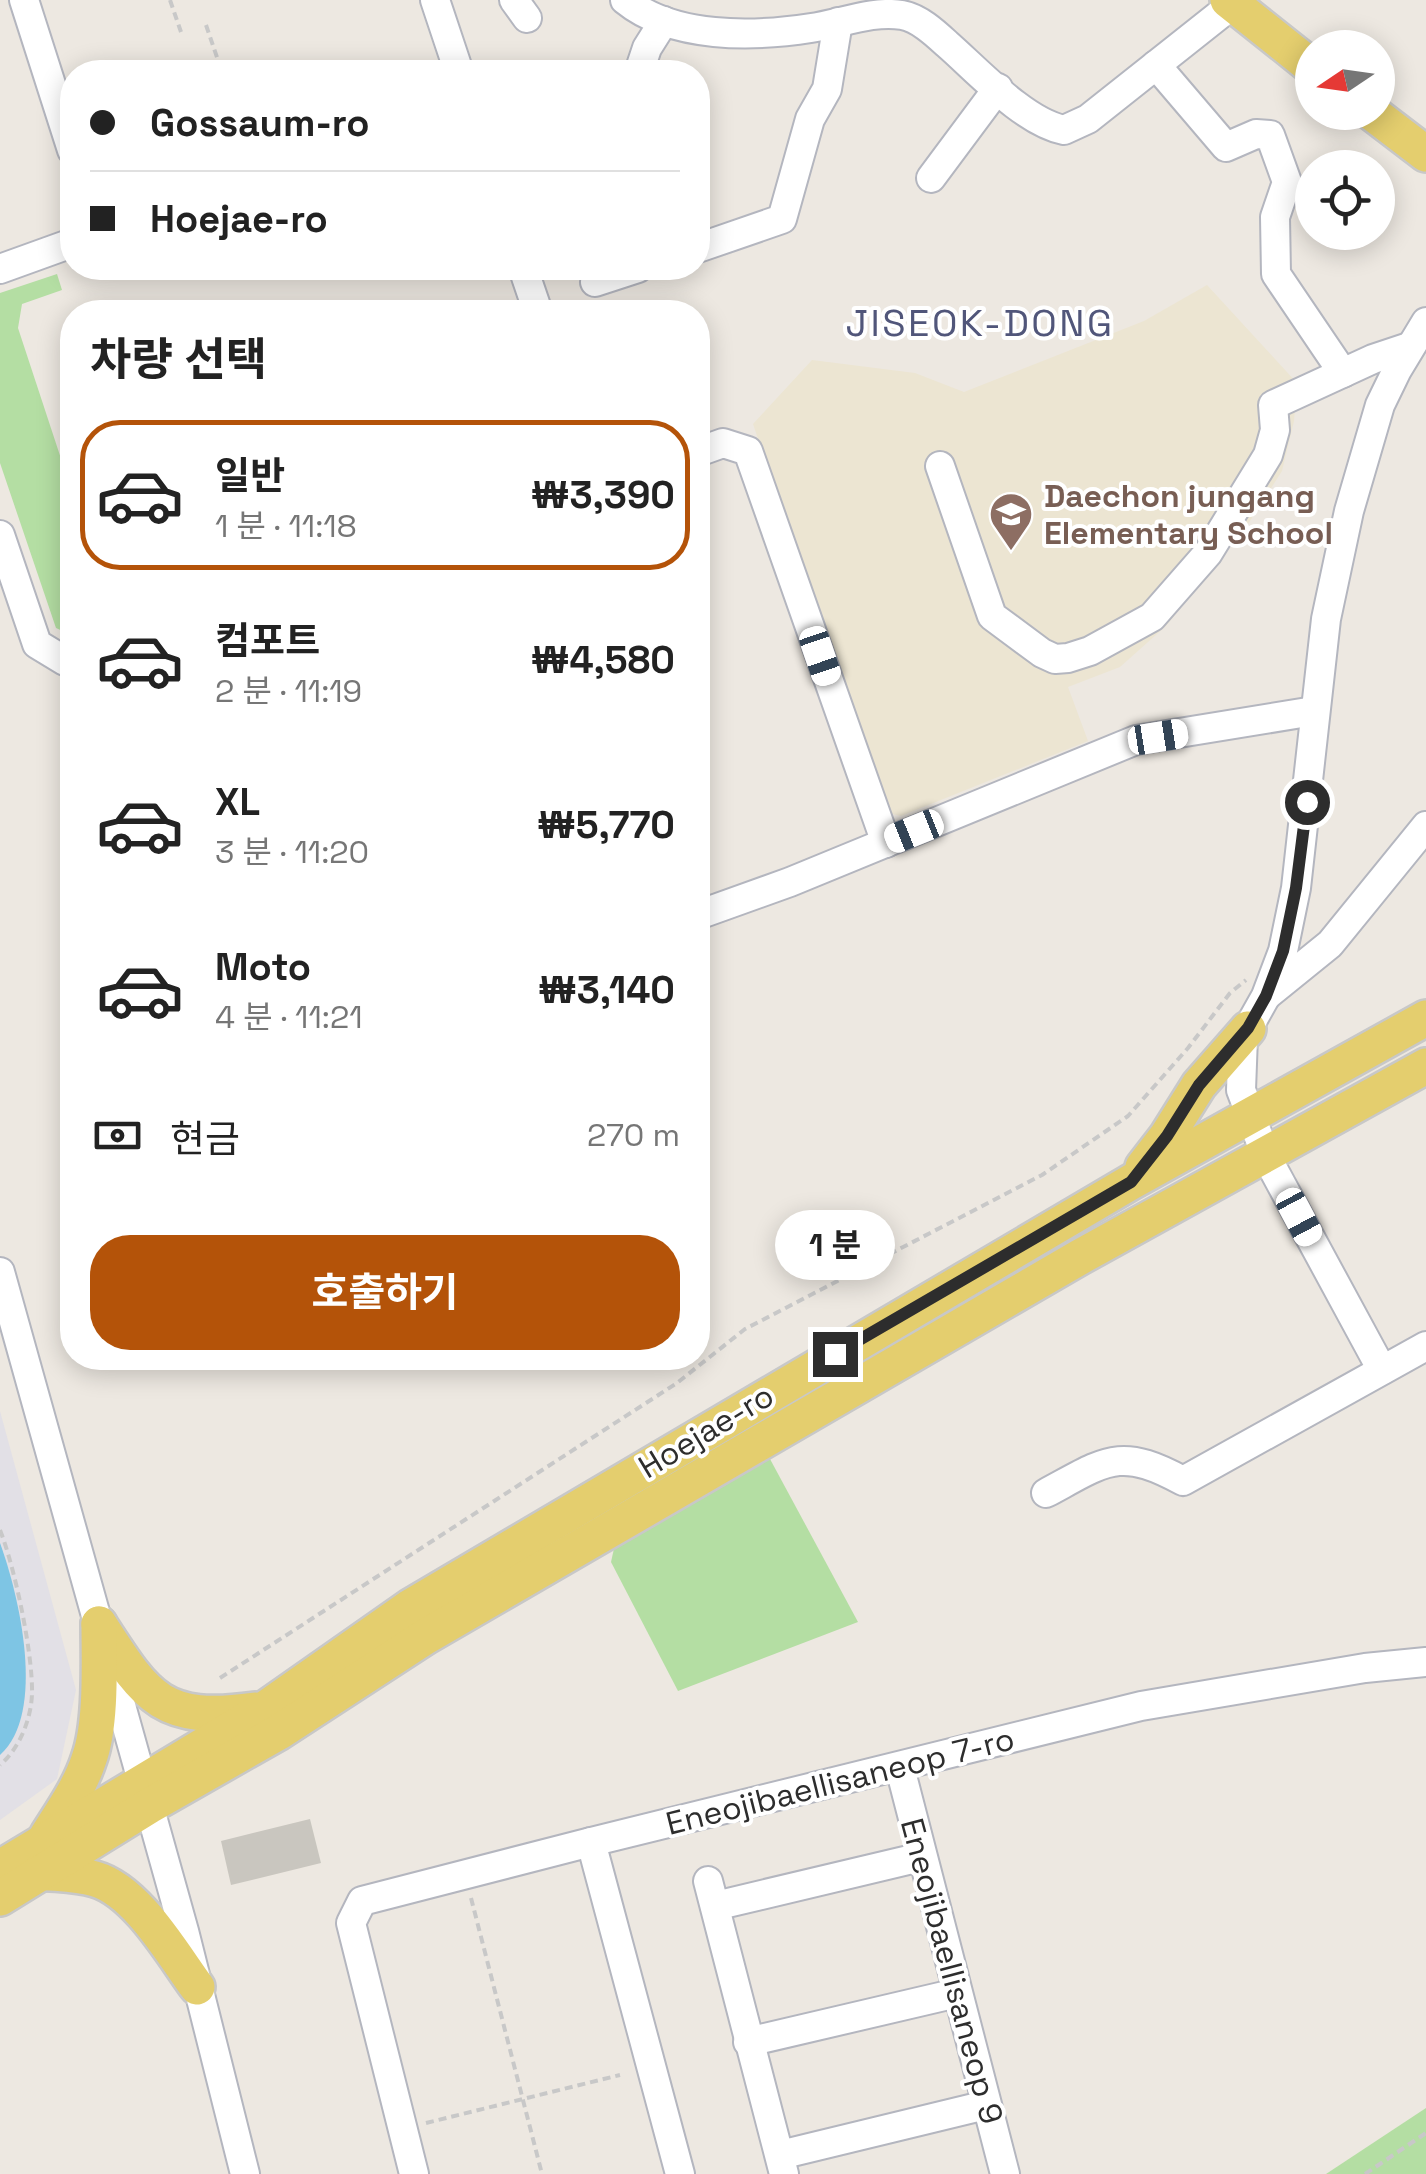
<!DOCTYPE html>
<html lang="ko">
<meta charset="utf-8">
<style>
:root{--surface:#fff;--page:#f2f2f2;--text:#222;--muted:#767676;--line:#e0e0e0;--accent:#b45309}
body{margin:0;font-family:"Space Grotesk","Noto Sans KR",sans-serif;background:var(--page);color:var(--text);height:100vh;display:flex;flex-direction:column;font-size:38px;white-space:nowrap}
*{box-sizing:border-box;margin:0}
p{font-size:32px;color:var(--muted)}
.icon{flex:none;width:55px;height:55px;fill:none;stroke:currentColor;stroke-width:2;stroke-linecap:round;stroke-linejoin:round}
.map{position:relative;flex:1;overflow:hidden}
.details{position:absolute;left:60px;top:300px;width:650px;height:1070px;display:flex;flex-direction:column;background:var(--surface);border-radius:40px;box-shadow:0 5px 25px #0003}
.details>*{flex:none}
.guide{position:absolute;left:60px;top:60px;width:650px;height:220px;border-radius:40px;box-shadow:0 5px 25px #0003;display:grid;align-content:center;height:220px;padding:0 30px;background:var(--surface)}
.needle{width:65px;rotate:257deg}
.buttons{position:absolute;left:1295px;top:30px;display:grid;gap:20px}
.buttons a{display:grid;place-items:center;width:100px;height:100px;border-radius:50%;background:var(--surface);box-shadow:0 5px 25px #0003;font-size:50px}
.end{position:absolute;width:45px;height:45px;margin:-22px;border:12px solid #2d2d2d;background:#fff;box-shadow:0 0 0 5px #fff}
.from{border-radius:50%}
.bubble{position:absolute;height:70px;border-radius:35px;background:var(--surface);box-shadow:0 5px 25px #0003;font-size:32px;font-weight:700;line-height:70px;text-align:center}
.car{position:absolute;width:30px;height:60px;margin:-30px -15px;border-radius:12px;box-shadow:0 0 8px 2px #0007;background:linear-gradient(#fff 24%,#345 0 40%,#fff 0 76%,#345 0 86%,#fff 0)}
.guide b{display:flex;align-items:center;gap:35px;height:95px;font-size:38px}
.guide b+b{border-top:2px solid var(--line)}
.guide i{width:25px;height:25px;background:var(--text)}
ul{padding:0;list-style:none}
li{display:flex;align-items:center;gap:30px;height:150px;margin:0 20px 15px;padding:0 10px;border:5px solid transparent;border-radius:40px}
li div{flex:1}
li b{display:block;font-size:38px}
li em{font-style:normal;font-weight:700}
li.current{border-color:var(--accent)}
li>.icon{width:90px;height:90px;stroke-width:1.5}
h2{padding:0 30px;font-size:45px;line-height:120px}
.pay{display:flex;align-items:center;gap:25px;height:110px;padding:0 30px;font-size:38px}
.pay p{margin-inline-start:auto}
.primary-button{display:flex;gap:20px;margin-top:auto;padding:20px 30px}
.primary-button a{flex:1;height:115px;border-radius:40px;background:var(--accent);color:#fff;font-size:40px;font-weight:700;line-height:115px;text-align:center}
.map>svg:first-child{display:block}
</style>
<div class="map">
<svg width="1426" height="2174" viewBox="0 0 1426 2174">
<rect width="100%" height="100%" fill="#ede8e1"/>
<path fill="#e2e0e6" d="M0,1411L76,1690L57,1779L0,1820Z"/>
<path fill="#ece5d2" d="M1207,285L1297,383L1294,421L1282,471L1248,524L1166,626L1120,667L1068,687L1088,741L901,816L892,814L830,651L753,424L812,360L915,373L964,392L1144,321Z"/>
<g fill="#b4dea3">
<path d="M57,274L62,290L22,304L18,328L72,492V632L69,634L56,628L0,463V293Z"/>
<path d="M770,1459L858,1622L678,1691L611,1562L615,1544Z"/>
<path d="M1426,2108V2174H1326Z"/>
</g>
<path fill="#7ec5e4" d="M0,1543C19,1595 47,1713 0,1755Z"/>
<path fill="#c9c6bf" d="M310,1819L321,1863L231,1885L221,1841Z"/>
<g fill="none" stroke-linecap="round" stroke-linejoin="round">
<g stroke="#b4b6bf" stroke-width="32">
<g id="minor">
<path d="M24,0L72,150"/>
<path d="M435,0L459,72"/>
<path d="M514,0L527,18"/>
<path d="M625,0C673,39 753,37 811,28C840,24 872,10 902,15C919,18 935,33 947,44C978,71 1024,122 1064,130L1088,119L1233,4"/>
<path d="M1156,65L1226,147L1256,134L1270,135L1287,182L1275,217L1276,274L1343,373"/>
<path d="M639,72L647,48L664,21"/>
<path d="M931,178L998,88"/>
<path d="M698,248L782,219L810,119L827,89L838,22"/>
<path d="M523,268L538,312"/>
<path d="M0,269L72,243"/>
<path d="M595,282L638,268"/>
<path d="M698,452L723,443L748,451L886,843"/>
<path d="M940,466L992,616L1042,653L1055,659L1068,658L1090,651L1152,617L1208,553L1268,455L1275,430L1273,405L1373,359L1409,347"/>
<path d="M0,535L37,644L65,661L72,658"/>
<path d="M698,915L790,882L1136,740L1314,711"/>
<path d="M1267,995L1330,944L1426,826"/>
<path d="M0,1272L184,1931L245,2174"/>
<path d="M1382,1370L1266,1156L1241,1090L1243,1037L1266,996L1283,951L1296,888L1326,619L1349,511L1380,405L1397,370L1426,322"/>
<path d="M1046,1493C1106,1461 1119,1446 1183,1481L1426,1346"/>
<path d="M900,1768L1005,2174"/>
<path d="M708,1881L784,2174"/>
<path d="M715,1906L921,1857"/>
<path d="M748,2042L957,1993"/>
<path d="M780,2155L986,2105"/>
<path d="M414,2174L351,1923L362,1901L591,1842"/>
<path d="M680,2174L591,1842L1141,1706L1365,1668L1426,1662"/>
</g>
</g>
<g stroke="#c8c8c8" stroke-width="40">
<g id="major">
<path d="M1228,0L1312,67"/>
<path d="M1371,112L1426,154"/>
<path d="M1143,1167L1167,1136L1199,1085L1248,1029"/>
<path d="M99,1624C147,1698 161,1723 255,1710"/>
<path d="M47,1836C62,1812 80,1787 89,1759C102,1723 99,1662 99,1624"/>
<path d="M0,1868L266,1708L410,1607L1131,1182L1426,1018"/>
<path d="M40,1872C58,1874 78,1874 95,1879C137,1891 172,1953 197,1987"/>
<path d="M0,1898L149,1806L279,1732L425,1637L1080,1257L1426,1066"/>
</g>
</g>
<g stroke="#c8c8c8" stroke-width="4" stroke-dasharray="8 5" stroke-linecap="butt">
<path d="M170,0L181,32"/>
<path d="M206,25L222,72"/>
<path d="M0,1530C15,1568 33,1654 32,1694C31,1720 19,1749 0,1765"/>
<path d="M220,1678L677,1383L745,1329L1042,1175L1128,1116L1188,1048L1230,993L1246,980"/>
<path d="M471,1898L542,2174"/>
<path d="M426,2123L620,2075"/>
<path d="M1365,2174L1426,2133"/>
</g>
<use href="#minor" stroke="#fff" stroke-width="28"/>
<use href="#major" stroke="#e4ce6e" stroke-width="35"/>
</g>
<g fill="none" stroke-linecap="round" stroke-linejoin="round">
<path stroke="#2d2d2d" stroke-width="12" d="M835,1354L1131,1182L1167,1136L1199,1085L1248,1028L1266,996L1283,951L1296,888L1307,802"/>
</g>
<defs>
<g id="school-pin" transform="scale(2.25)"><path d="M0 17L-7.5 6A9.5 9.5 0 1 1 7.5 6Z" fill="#8d6e63" stroke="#fff"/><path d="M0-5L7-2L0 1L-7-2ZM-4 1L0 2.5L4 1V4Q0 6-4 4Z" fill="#fff"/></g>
</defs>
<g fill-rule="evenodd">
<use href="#school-pin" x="1011" y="514"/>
</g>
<g text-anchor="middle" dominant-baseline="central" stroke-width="8" stroke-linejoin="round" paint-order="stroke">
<g font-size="32" font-weight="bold" fill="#785e54" stroke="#fff" text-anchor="start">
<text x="1044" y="496">Daechon jungang<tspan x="1044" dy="37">Elementary School</tspan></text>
</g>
<g font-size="32" fill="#2d2d2d" stroke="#fff">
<text transform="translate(706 1431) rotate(-31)">Hoejae-ro</text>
<text transform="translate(840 1781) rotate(-14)">Eneojibaellisaneop 7-ro</text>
<text transform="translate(952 1971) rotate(75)">Eneojibaellisaneop 9</text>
</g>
<g font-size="38" letter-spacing="2.5" fill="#51567a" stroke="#fff">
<text x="980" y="323">JISEOK-DONG</text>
</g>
</g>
</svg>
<div class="buttons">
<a><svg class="needle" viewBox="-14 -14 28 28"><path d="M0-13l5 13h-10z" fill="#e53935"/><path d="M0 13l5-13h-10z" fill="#767676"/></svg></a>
<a><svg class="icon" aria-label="locate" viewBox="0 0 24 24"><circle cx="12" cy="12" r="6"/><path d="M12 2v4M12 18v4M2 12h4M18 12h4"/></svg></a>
</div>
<i class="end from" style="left:1307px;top:802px"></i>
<i class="end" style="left:835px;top:1354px"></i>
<div class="bubble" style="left:775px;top:1210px;width:120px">1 분</div>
<i class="car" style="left:820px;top:656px;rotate:161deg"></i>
<i class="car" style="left:1158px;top:737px;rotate:81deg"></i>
<i class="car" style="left:914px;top:831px;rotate:248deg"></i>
<i class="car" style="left:1299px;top:1217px;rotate:152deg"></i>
<div class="guide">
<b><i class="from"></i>Gossaum-ro</b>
<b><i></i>Hoejae-ro</b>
</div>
<section class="details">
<h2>차량 선택</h2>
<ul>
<li class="current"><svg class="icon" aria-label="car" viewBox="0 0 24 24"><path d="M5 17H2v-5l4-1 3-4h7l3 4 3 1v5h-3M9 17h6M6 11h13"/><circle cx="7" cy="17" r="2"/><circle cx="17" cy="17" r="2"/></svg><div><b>일반</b><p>1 분 · 11:18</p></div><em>₩3,390</em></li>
<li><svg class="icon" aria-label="car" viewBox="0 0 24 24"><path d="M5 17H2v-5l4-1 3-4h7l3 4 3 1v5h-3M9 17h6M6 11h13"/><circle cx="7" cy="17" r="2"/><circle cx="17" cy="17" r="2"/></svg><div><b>컴포트</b><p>2 분 · 11:19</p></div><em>₩4,580</em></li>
<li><svg class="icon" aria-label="car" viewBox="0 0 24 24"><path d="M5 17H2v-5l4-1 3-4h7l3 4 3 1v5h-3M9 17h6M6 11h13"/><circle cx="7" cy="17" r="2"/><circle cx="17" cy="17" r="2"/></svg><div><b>XL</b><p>3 분 · 11:20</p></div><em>₩5,770</em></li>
<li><svg class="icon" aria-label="car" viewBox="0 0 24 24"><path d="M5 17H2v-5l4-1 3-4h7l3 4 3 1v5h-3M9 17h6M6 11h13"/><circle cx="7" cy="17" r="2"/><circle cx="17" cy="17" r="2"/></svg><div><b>Moto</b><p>4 분 · 11:21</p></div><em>₩3,140</em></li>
</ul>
<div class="pay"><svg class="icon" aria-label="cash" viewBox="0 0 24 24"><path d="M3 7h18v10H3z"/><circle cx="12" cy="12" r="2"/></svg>현금<p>270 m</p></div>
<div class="primary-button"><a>호출하기</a></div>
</section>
</div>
